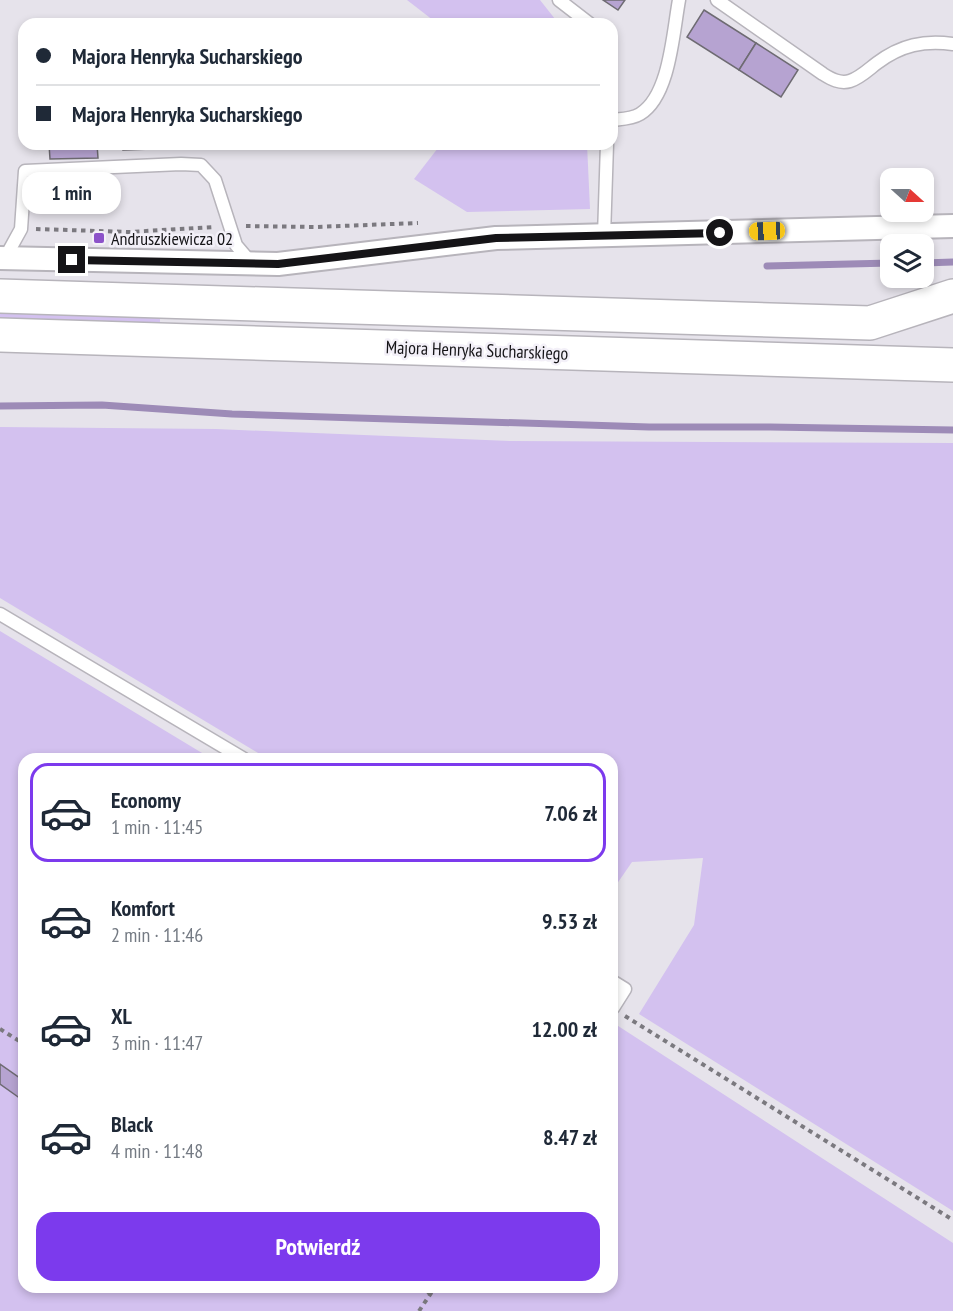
<!DOCTYPE html>
<html lang="pl">
<meta charset="utf-8">
<style>
:root{--surface:#fff;--page:#f2f2f3;--text:#1f2937;--muted:#747a83;--line:#e0e1e3;--accent:#7c3aed}
body{margin:0;font-family:"PT Sans Narrow",sans-serif;background:var(--page);color:var(--text);height:100vh;display:flex;flex-direction:column;font-size:22px;white-space:nowrap}
*{box-sizing:border-box;margin:0}
p{font-size:20px;color:var(--muted)}
.icon{flex:none;width:33px;height:33px;fill:none;stroke:currentColor;stroke-width:2;stroke-linecap:round;stroke-linejoin:round}
.map{position:relative;flex:1;overflow:hidden}
.drawer{position:absolute;left:18px;top:753px;width:600px;height:540px;display:flex;flex-direction:column;background:var(--surface);border-radius:18px;box-shadow:0 3px 9px #0003}
.drawer>*{flex:none}
.banner{position:absolute;left:18px;top:18px;width:600px;height:132px;border-radius:18px;box-shadow:0 3px 9px #0003;display:grid;align-content:center;height:132px;padding:0 18px;background:var(--surface)}
.needle{width:39px;rotate:111deg}
.fabs{position:absolute;left:880px;top:168px;display:grid;gap:12px}
.fabs a{display:grid;place-items:center;width:54px;height:54px;border-radius:12px;background:var(--surface);box-shadow:0 3px 9px #0003;font-size:30px}
.end{position:absolute;width:27px;height:27px;margin:-14px;border:8px solid #151417;background:#fff;box-shadow:0 0 0 3px #fff}
.from{border-radius:50%}
.bubble{position:absolute;height:42px;border-radius:18px;background:var(--surface);box-shadow:0 3px 9px #0003;font-size:20px;font-weight:600;line-height:42px;text-align:center}
.car{position:absolute;width:18px;height:36px;margin:-18px -9px;border-radius:8px;box-shadow:0 0 4px 2px #0007;background:linear-gradient(#f5c518 24%,#345 0 40%,#f5c518 0 76%,#345 0 86%,#f5c518 0)}
.banner b{display:flex;align-items:center;gap:21px;height:57px;font-size:22px}
.banner b+b{border-top:2px solid var(--line)}
.banner i{width:15px;height:15px;background:var(--text)}
ul{padding:10px 0 0;list-style:none}
li{display:flex;align-items:center;gap:18px;height:99px;margin:0 12px 9px;padding:0 6px;border:3px solid transparent;border-radius:18px}
li div{flex:1}
li b{display:block;font-size:22px}
li em{font-style:normal;font-weight:600}
li.active{border-color:var(--accent)}
li>.icon{width:54px;height:54px;stroke-width:1.5}
.cta{display:flex;gap:12px;margin-top:auto;padding:12px 18px}
.cta a{flex:1;height:69px;border-radius:18px;background:var(--accent);color:#fff;font-size:24px;font-weight:600;line-height:69px;text-align:center}
.map>svg:first-child{display:block}
</style>
<div class="map">
<svg width="953" height="1311" viewBox="0 0 953 1311">
<rect width="100%" height="100%" fill="#e6e3eb"/>
<g fill="#d3c1ef">
<path d="M407,0H540L559,24H438Z"/>
<path d="M441,144H587L590,209L467,212L414,179Z"/>
<path d="M0,310L160,315V326L0,321Z"/>
<path d="M0,427L216,429L511,441L953,443V1211L639,1014L694,925L703,858L632,862L612,891V759H268L0,598Z"/>
<path d="M0,631L212,759H24V1287H612V1022L953,1243V1311H0Z"/>
</g>
<g fill="none" stroke-linecap="round" stroke-linejoin="round">
<g stroke="#9d8bb7" stroke-width="7">
<path d="M924,263L953,262"/>
<path d="M767,266L891,263"/>
<path d="M0,406L102,405L232,414L649,427H770L953,430"/>
</g>
</g>
<g fill="#b6a3d1" stroke="#6e6b72" stroke-width="1.5">
<path d="M603,0H625L618,10Z"/>
<path d="M704,10L756,43L739,70L687,37Z"/>
<path d="M756,43L798,70L781,97L739,70Z"/>
<path d="M49,144H97L98,158L50,159Z"/>
<path d="M123,144H152V149L123,150Z"/>
<path d="M0,1064L24,1081V1094L21,1099L0,1084Z"/>
</g>
<g fill="none" stroke-linecap="round" stroke-linejoin="round">
<g stroke="#b7b4bb" stroke-width="15">
<g id="service">
<path d="M559,0L590,24"/>
<path d="M717,0L823,74C831,79 840,84 850,81C860,78 869,69 877,63C901,45 924,40 953,44"/>
<path d="M612,120C621,119 632,119 640,114C670,96 673,32 679,0"/>
<path d="M604,236L607,144"/>
<path d="M5,258L21,229L25,171L181,164L201,165L215,180L236,245L252,264"/>
<path d="M0,614L244,759"/>
<path d="M612,981L625,989L613,1008"/>
</g>
</g>
<g stroke="#b7b4bb" stroke-width="26">
<path id="minor" d="M0,258L278,264L496,238L953,226"/>
</g>
<g stroke="#b7b4bb" stroke-width="36">
<g id="trunk">
<path d="M0,296L870,323L953,296"/>
<path d="M0,335L953,365"/>
</g>
</g>
<g stroke="#7b797f" stroke-width="4" stroke-dasharray="4.5 4.5" stroke-linecap="butt">
<path d="M246,226L315,227L418,223"/>
<path d="M36,229L129,232L214,227"/>
<path d="M625,1016L953,1220"/>
<path d="M0,1029L24,1044"/>
<path d="M420,1287L431,1294"/>
<path d="M419,1311L435,1287"/>
</g>
<use href="#service" stroke="#fff" stroke-width="12"/>
<use href="#minor" stroke="#fff" stroke-width="22"/>
<use href="#trunk" stroke="#fff" stroke-width="33"/>
</g>
<g fill="none" stroke-linecap="round" stroke-linejoin="round">
<path stroke="#151417" stroke-width="8" d="M72,260L278,264L496,238L720,233"/>
</g>
<rect fill="#8c52c9" stroke="#f3f0f8" stroke-width="2" x="93" y="232" width="12" height="12" rx="3"/>
<g text-anchor="middle" dominant-baseline="central" stroke-width="5" stroke-linejoin="round" paint-order="stroke">
<g font-size="18" fill="#151417" stroke="#f3f0f8" text-anchor="start">
<text x="111" y="238">Andruszkiewicza 02</text>
</g>
<g font-size="18" fill="#151417" stroke="#f3f0f8">
<text transform="translate(477 350) rotate(2)">Majora Henryka Sucharskiego</text>
</g>
</g>
</svg>
<div class="fabs">
<a><svg class="needle" viewBox="-14 -14 28 28"><path d="M0-13l5 13h-10z" fill="#e53935"/><path d="M0 13l5-13h-10z" fill="#747a83"/></svg></a>
<a><svg class="icon" aria-label="layers" viewBox="0 0 24 24"><path d="M12 4l9 5-9 5-9-5zM3 14l9 5 9-5"/></svg></a>
</div>
<i class="end from" style="left:720px;top:233px"></i>
<i class="end" style="left:72px;top:260px"></i>
<div class="bubble" style="left:22px;top:172px;width:99px">1 min</div>
<i class="car" style="left:767px;top:231px;rotate:268deg"></i>
<div class="banner">
<b><i class="from"></i>Majora Henryka Sucharskiego</b>
<b><i></i>Majora Henryka Sucharskiego</b>
</div>
<section class="drawer">
<ul>
<li class="active"><svg class="icon" aria-label="car" viewBox="0 0 24 24"><path d="M5 17H2v-5l4-1 3-4h7l3 4 3 1v5h-3M9 17h6M6 11h13"/><circle cx="7" cy="17" r="2"/><circle cx="17" cy="17" r="2"/></svg><div><b>Economy</b><p>1 min · 11:45</p></div><em>7.06 zł</em></li>
<li><svg class="icon" aria-label="car" viewBox="0 0 24 24"><path d="M5 17H2v-5l4-1 3-4h7l3 4 3 1v5h-3M9 17h6M6 11h13"/><circle cx="7" cy="17" r="2"/><circle cx="17" cy="17" r="2"/></svg><div><b>Komfort</b><p>2 min · 11:46</p></div><em>9.53 zł</em></li>
<li><svg class="icon" aria-label="car" viewBox="0 0 24 24"><path d="M5 17H2v-5l4-1 3-4h7l3 4 3 1v5h-3M9 17h6M6 11h13"/><circle cx="7" cy="17" r="2"/><circle cx="17" cy="17" r="2"/></svg><div><b>XL</b><p>3 min · 11:47</p></div><em>12.00 zł</em></li>
<li><svg class="icon" aria-label="car" viewBox="0 0 24 24"><path d="M5 17H2v-5l4-1 3-4h7l3 4 3 1v5h-3M9 17h6M6 11h13"/><circle cx="7" cy="17" r="2"/><circle cx="17" cy="17" r="2"/></svg><div><b>Black</b><p>4 min · 11:48</p></div><em>8.47 zł</em></li>
</ul>
<div class="cta"><a>Potwierdź</a></div>
</section>
</div>
